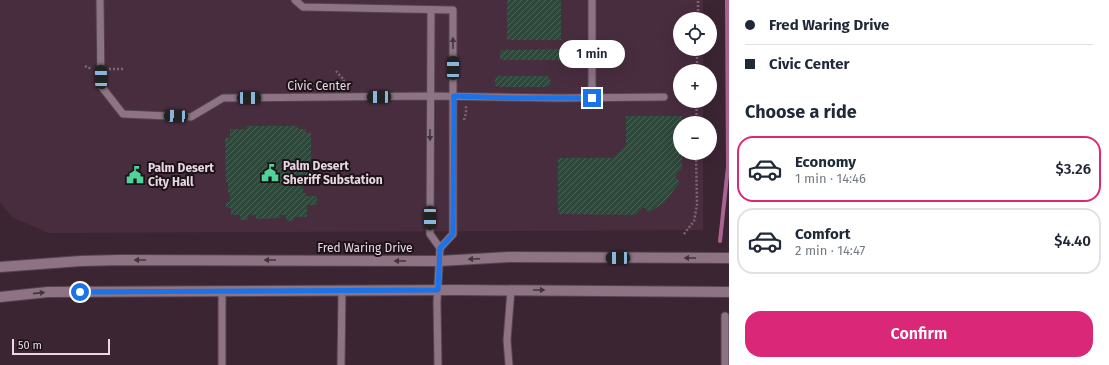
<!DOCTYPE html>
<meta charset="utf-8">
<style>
:root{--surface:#fff;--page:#f2f2f3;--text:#1f2937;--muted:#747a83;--line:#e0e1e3;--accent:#db2777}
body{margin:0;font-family:"Fira Sans",sans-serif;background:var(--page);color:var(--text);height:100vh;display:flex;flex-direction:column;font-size:15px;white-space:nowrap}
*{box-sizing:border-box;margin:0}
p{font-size:13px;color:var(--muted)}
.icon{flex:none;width:22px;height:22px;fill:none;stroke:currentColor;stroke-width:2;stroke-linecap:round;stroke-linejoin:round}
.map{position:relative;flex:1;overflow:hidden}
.sheet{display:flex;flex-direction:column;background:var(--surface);width:380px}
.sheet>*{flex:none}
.hud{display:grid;align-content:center;height:88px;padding:0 16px;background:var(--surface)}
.fabs{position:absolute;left:673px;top:12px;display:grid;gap:8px}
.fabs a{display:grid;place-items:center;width:44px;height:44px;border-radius:50%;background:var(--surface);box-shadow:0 4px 16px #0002;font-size:20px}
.scale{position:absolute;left:12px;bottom:10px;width:98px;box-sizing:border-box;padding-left:4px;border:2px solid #e7d8e1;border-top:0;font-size:11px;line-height:14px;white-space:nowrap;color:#e7d8e1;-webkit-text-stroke:3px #1c1218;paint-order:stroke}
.end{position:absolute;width:18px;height:18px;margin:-9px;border:5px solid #1a73e8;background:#fff;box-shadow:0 0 0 2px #fff}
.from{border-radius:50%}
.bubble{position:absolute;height:28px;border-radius:14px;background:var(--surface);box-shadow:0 4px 16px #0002;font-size:13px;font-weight:600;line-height:28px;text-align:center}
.car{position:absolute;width:12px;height:24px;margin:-12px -6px;border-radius:5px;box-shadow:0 0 3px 1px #0007;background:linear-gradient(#222 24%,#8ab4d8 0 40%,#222 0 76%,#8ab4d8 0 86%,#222 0)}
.hud b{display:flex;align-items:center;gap:14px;height:38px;font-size:15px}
.hud b+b{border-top:1px solid var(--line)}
.hud i{width:10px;height:10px;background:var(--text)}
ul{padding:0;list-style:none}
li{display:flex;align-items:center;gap:12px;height:66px;margin:0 8px 6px;padding:0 8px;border:2px solid var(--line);border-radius:16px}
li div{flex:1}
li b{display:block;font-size:15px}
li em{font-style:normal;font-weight:600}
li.selected{border-color:var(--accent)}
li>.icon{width:36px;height:36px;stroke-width:1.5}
h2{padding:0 16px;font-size:18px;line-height:48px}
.cta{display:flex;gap:8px;margin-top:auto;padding:8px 16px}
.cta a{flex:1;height:46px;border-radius:16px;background:var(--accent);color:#fff;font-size:16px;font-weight:600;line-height:46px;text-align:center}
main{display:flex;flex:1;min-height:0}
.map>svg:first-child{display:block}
</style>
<main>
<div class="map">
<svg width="729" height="365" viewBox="0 0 729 365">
<defs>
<pattern id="building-hatch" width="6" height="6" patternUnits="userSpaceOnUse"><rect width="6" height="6" fill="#2e483b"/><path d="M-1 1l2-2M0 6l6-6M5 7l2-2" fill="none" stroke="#4c6257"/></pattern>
</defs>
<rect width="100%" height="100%" fill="#3b2533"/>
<path fill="#482d3f" d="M0,0H703V19H680V49H703V71H680V101H703V123H680V153H703V230L48,233L12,217L0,202Z"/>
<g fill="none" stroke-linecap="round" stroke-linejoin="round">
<path stroke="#ab6393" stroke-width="4" d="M720,241L728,167L727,0"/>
</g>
<g fill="url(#building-hatch)">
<rect x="507" y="0" width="54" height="40"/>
<path d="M566,49V51H568V57H565V60H501V58H500V52H501V50Z"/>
<path d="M498,76H548V78H550L551,85H548V87H499V86H495V78H498Z"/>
<path d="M626,116H682V123H680V153H682V169L675,176L680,182L664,203L649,212L643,207L636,215L558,214V158H613L626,145Z"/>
<path d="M246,126H298V129H306V133H311V161H306V164H315V185H303V193H306V196H317V205H307V217H294V221H286V215H280V218L256,219V215H248V220H240V215H231V208H226V202H230V194H228V182H226L225,138H230V129H246Z"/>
</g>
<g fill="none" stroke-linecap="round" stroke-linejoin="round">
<g stroke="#54434e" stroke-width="9">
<g id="service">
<path d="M100,0L101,86L123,114L191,117L223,98L430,96L560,98L664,97"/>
<path d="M295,0L303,7L453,10V234L440,248L437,302L438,365"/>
<path d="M592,0V98"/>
<path d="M431,10L430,234L440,248"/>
<path d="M725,316V365"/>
<path d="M222,365V291"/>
<path d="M341,365L342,291"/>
<path d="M509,365L507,340L511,290"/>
</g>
</g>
<g stroke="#54434e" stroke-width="12">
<g id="secondary">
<path d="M0,267L81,261L120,260L439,261L509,257L729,258"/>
<path d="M0,297L48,292L458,290L729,292"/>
</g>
</g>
<g stroke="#7b6773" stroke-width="2.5" stroke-dasharray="2 2" stroke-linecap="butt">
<path d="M698,19V0"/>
<path d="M85,66L88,68H92"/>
<path d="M109,69H124"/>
<path d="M336,71L344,80L340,88"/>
<path d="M697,71V49"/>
<path d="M464,120L466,113V105"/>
<path d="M696,123L697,101"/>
<path d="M684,234L694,221L697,205L696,153"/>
</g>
<use href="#service" stroke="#8d7383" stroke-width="7"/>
<use href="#secondary" stroke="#8d7383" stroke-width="10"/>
</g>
<defs><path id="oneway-solid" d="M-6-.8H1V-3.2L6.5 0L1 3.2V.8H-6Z"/></defs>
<g fill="#44343d">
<use href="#oneway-solid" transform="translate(453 43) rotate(-91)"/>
<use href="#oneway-solid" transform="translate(430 135) rotate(90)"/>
<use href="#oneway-solid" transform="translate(690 258) rotate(-180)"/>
<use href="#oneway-solid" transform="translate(474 259) rotate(177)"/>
<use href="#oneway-solid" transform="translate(140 260) rotate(180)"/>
<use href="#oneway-solid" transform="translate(270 260) rotate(-180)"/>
<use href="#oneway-solid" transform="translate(400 261) rotate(-180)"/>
<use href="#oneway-solid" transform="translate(539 290)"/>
<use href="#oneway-solid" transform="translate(39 293) rotate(-6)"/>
</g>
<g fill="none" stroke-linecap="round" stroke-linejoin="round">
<path stroke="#1a73e8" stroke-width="5" d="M80,292L438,290L440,248L453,234L454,96L513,98H592"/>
</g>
<defs>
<g id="civic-bare" transform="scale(1.38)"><path d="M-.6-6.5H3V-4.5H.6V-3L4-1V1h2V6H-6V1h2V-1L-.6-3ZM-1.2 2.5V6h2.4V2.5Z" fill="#4ed399" stroke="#1c1218" stroke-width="2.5" paint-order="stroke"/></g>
</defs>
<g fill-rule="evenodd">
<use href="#civic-bare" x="270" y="173"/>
<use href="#civic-bare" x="135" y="175"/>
</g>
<g text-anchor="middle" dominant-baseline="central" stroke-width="4" stroke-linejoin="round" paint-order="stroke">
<g font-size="12" fill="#e7d8e1" stroke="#1c1218">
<text x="319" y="86">Civic Center</text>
<text x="365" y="248">Fred Waring Drive</text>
</g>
<g font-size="12" font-weight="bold" fill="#e7d8e1" stroke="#1c1218" text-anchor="start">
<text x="283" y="166">Palm Desert<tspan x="283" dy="14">Sheriff Substation</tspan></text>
<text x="148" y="168">Palm Desert<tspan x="148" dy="14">City Hall</tspan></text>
</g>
</g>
</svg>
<div class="fabs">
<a><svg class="icon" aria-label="locate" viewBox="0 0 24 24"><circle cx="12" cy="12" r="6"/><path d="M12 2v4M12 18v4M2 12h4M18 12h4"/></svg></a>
<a>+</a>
<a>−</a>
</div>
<div class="scale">50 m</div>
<i class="end from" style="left:80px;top:292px"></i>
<i class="end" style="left:592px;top:98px"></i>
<div class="bubble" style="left:559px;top:40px;width:66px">1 min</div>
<i class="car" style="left:453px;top:68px;rotate:0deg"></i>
<i class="car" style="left:101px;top:77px;rotate:359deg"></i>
<i class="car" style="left:379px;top:97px;rotate:269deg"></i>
<i class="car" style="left:249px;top:98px;rotate:90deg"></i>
<i class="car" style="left:176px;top:116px;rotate:273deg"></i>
<i class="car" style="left:430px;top:218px;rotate:180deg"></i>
<i class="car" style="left:618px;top:258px;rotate:270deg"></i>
</div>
<section class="sheet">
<div class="hud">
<b><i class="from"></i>Fred Waring Drive</b>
<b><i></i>Civic Center</b>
</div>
<h2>Choose a ride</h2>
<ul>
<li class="selected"><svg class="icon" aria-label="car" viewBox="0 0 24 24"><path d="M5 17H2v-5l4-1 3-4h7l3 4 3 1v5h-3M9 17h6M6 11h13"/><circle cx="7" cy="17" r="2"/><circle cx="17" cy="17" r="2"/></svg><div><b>Economy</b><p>1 min · 14:46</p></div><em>$3.26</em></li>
<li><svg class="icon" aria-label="car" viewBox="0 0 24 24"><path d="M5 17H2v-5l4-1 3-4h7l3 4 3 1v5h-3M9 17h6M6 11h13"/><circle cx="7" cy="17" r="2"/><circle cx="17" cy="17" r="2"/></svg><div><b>Comfort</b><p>2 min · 14:47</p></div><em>$4.40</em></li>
</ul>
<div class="cta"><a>Confirm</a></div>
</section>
</main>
